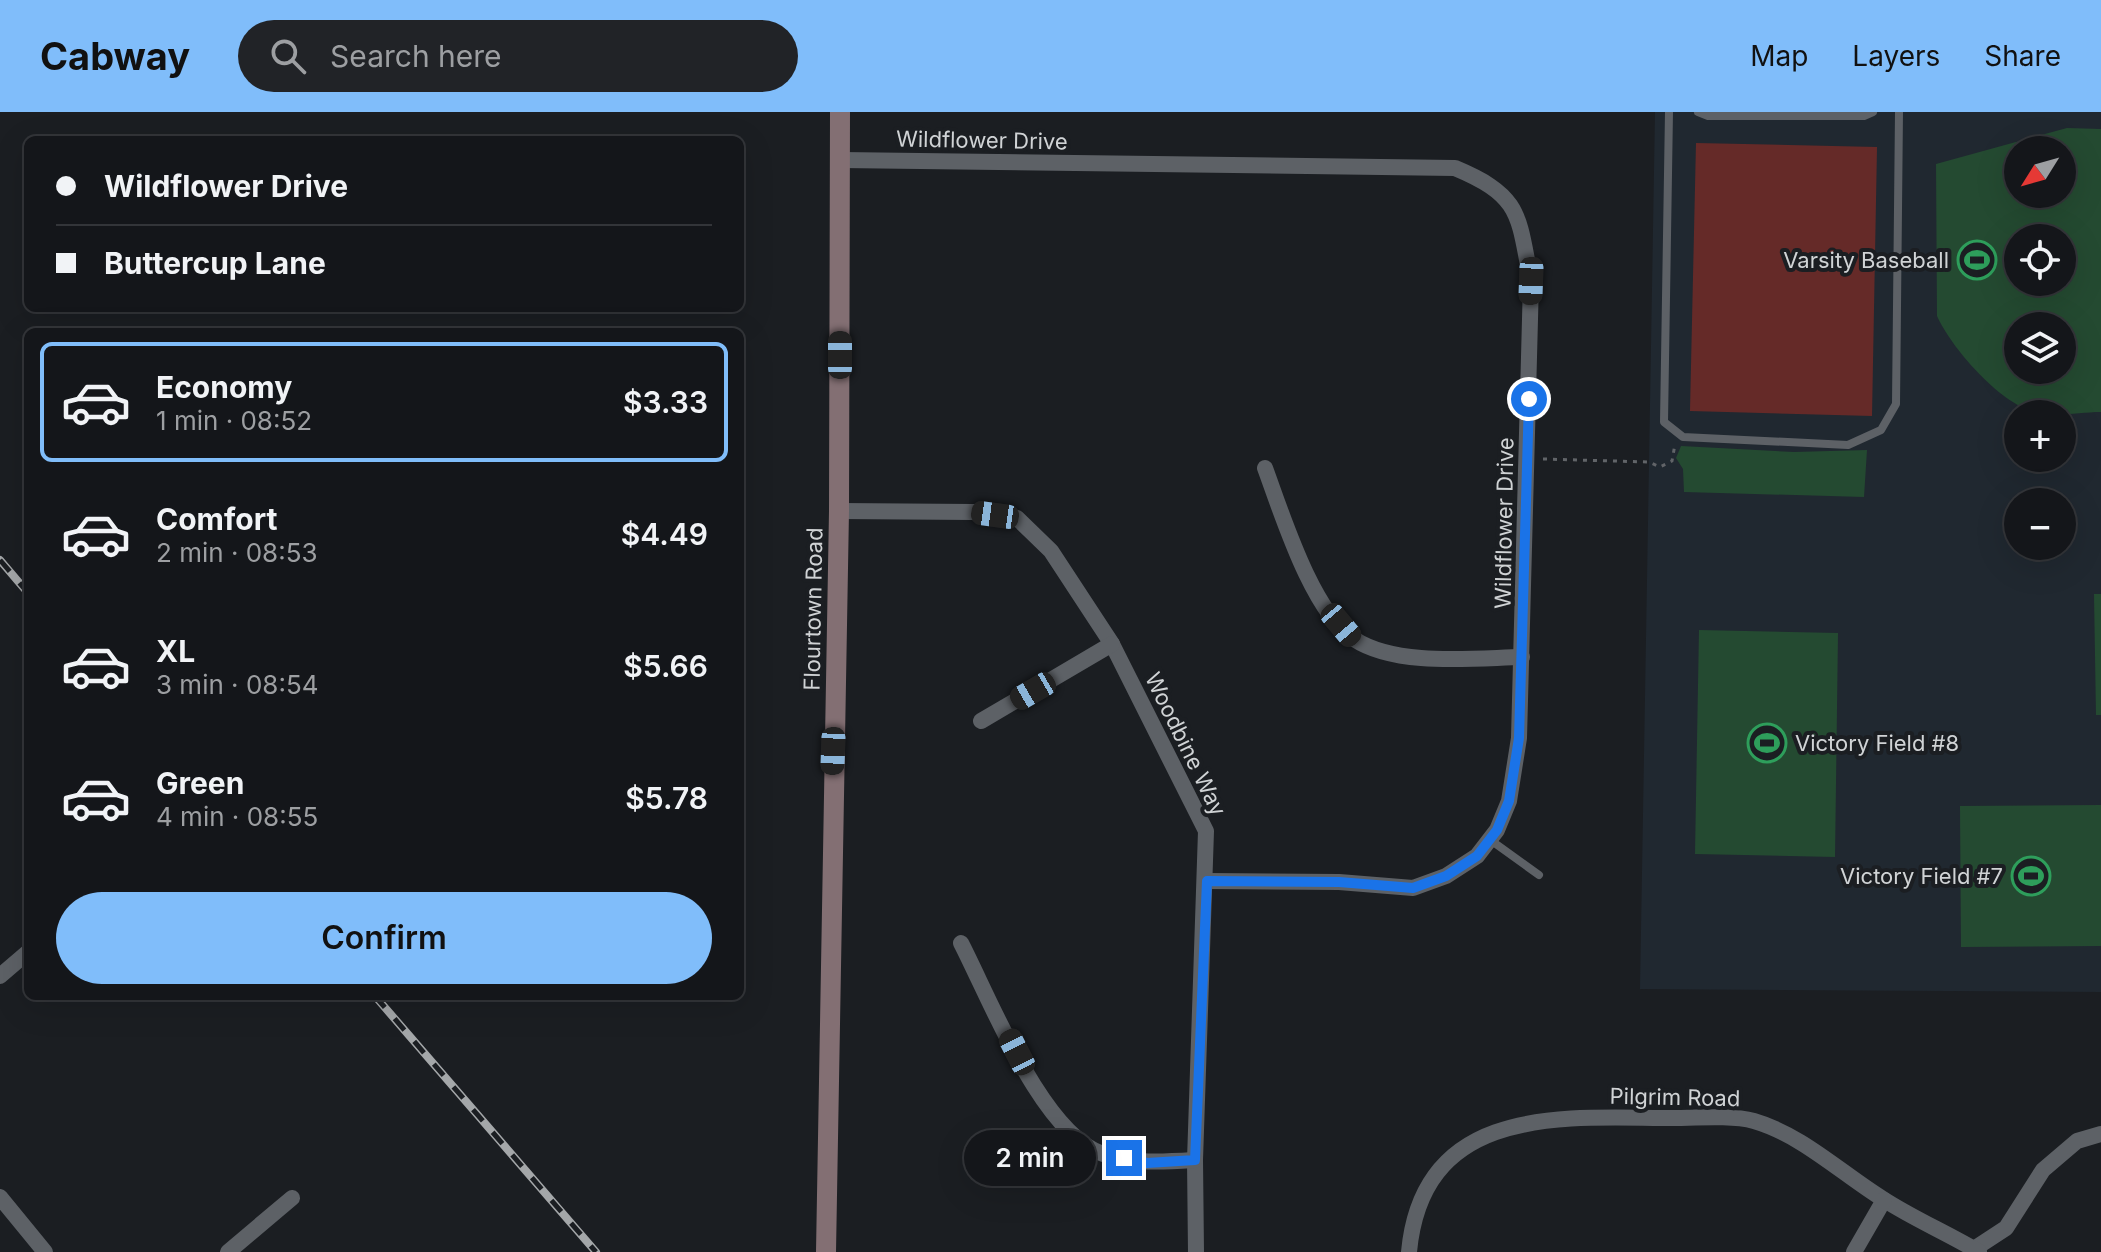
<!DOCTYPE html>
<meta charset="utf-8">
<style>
:root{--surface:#14161a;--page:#212327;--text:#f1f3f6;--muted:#9d9fa2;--line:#333539;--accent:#80bdfa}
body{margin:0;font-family:Inter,sans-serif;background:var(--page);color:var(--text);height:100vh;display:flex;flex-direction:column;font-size:30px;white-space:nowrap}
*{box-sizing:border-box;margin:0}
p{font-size:26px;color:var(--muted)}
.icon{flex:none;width:44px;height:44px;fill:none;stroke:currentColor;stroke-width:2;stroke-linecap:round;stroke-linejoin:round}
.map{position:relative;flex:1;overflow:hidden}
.sheet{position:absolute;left:24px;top:216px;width:720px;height:672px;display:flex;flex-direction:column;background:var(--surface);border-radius:12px;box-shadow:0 8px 32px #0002,0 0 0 2px var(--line)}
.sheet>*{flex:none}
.hud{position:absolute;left:24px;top:24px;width:720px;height:176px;border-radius:12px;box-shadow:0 8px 32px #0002,0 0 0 2px var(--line);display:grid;align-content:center;height:176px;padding:0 32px;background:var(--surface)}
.needle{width:52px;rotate:233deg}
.tools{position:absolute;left:2004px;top:24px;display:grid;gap:16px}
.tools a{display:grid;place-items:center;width:72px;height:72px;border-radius:50%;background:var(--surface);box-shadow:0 8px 32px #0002,0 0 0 2px var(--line);font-size:40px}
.end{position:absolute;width:36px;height:36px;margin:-18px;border:10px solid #1a73e8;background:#fff;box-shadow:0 0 0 4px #fff}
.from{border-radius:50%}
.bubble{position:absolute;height:56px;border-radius:28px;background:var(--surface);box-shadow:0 8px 32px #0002,0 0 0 2px var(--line);font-size:26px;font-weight:600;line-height:56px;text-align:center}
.car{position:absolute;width:24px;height:48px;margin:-24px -12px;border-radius:10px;box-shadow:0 0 6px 2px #0007;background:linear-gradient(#222 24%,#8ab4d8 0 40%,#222 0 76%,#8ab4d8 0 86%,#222 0)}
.hud b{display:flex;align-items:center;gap:28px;height:76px;font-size:30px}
.hud b+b{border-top:2px solid var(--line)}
.hud i{width:20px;height:20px;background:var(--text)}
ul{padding:14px 0 0;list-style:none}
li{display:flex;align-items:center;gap:24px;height:120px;margin:0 16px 12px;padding:0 16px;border:4px solid transparent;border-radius:12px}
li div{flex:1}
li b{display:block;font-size:30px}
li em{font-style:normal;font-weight:600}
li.on{border-color:var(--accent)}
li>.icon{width:72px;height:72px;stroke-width:1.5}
.cta{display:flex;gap:16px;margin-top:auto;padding:16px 32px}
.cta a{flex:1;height:92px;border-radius:48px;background:var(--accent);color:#111;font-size:32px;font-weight:600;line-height:92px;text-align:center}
header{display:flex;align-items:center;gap:48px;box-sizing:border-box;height:112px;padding:0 40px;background:var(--accent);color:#111}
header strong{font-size:38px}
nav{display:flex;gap:44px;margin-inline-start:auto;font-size:28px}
.search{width:560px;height:72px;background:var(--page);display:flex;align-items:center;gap:20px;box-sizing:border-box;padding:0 28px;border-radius:44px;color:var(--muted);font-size:30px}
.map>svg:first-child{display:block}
</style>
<header>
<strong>Cabway</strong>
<div class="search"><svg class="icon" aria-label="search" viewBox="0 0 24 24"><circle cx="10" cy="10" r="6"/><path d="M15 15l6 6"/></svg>Search here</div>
<nav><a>Map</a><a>Layers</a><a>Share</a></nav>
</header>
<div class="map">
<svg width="2101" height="1140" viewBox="0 0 2101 1140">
<rect width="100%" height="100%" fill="#1b1e22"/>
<path fill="#202830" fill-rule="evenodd" d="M1655,0H2101V880L1640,877ZM2018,38H2062V82H2018ZM2018,126H2062V170H2018ZM2018,214H2062V258H2018ZM2018,302H2062V346H2018ZM2018,390H2062V434H2018Z"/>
<g fill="#244a31" fill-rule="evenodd">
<path d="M2067,16L2101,17V300C2082,300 2057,305 2038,301C2002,294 1952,237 1937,204L1936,52ZM2018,38H2062V82H2018ZM2018,126H2062V170H2018ZM2018,214H2062V258H2018Z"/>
<path d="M1681,334L1794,340L1867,338L1864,385L1684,380L1683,357L1676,346Z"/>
<path d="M2094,482H2101V603H2096Z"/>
<path d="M1699,518L1838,521L1835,745L1695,742Z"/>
<path d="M2101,693V834L1961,835L1960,694Z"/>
</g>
<path fill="#652a28" d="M1696,31L1877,35L1872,304L1690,299Z"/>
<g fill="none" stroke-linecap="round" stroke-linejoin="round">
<path stroke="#616468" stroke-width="3" stroke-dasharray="4 6" stroke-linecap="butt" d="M1543,347L1649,350L1660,355L1672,349L1675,332"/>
<g stroke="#5d6166" stroke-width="8">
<path d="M1669,0L1664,310L1683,325L1848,333L1881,318L1896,292L1899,0"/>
<path d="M1698,0L1708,4H1864L1873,0"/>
<path d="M1489,727L1539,763"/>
</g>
<g stroke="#5d6166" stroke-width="16">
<path d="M841,48L1455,56C1522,84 1518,103 1531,169L1519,626L1509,689L1497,718L1477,744L1446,764L1413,776L1339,770L1207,769"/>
<path d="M1265,356C1282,402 1312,500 1354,527C1396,555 1474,546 1522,545"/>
<path d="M839,399L973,400L1017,406L1051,439L1112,532L1206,719L1195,1048L1196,1140"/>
<path d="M981,609L1112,532"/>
<path d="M961,831C990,887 1042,1022 1103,1042C1134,1052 1163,1050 1195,1048"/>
<path d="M0,864L28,840"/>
<path d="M0,1085L45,1140"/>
<path d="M1974,1137L2006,1116L2043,1058L2077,1029L2101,1022"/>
<path d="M228,1140L292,1086"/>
<path d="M1409,1140C1422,1000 1548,1004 1657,1006C1685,1007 1728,1002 1754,1009C1802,1023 1841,1061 1883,1087C1914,1107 1947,1121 1979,1140"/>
<path d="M1854,1140L1884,1088"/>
</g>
<path stroke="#836f73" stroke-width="20" d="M826,1140L839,399L840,0"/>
<g stroke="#a4a7a9" stroke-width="8">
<g id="rail">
<path d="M0,448L28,481"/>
<path d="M375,884L596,1140"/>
</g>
</g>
<use href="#rail" stroke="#1b1e22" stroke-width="5" stroke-dasharray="15" stroke-linecap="butt"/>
</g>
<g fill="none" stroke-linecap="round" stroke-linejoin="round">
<path stroke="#1a73e8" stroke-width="10" d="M1124,1046L1147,1051L1195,1048L1207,769L1339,770L1413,776L1446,764L1477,744L1497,718L1509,689L1519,626L1529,287"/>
</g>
<defs>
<g id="stadium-ring" transform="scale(2)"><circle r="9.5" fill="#1b1e22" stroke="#2e9e5b" stroke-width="1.5"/><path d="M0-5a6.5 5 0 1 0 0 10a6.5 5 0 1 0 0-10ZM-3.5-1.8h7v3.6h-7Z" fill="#2e9e5b"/></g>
</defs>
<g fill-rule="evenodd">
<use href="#stadium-ring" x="1977" y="148"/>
<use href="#stadium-ring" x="1767" y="631"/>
<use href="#stadium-ring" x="2031" y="764"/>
</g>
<g text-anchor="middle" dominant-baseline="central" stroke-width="8" stroke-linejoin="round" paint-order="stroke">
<g font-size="22" fill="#d0d3d5" stroke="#1b1e22">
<text transform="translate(982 28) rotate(1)">Wildflower Drive</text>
<text transform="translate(1504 411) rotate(-89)">Wildflower Drive</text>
<text transform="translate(813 497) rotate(-89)">Flourtown Road</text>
<text transform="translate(1186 632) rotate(64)">Woodbine Way</text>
<text transform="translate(1675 985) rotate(1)">Pilgrim Road</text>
</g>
<g font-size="22" fill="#d0d3d5" stroke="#1b1e22" text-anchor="end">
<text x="1949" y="148">Varsity Baseball</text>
<text x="1795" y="631" text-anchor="start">Victory Field #8</text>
<text x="2003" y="764">Victory Field #7</text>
</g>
</g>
</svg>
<div class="tools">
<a><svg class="needle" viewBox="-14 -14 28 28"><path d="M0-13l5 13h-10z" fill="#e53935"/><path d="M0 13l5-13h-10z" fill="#9d9fa2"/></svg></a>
<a><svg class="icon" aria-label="locate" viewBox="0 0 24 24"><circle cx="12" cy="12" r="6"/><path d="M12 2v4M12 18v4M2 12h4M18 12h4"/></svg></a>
<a><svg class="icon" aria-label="layers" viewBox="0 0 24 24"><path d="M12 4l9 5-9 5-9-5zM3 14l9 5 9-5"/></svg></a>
<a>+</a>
<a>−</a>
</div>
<i class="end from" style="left:1529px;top:287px"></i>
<i class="end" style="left:1124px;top:1046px"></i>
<div class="bubble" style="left:964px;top:1018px;width:132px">2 min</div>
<i class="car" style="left:1531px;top:169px;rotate:182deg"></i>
<i class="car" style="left:840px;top:243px;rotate:0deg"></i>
<i class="car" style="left:995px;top:403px;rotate:278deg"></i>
<i class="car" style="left:1341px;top:513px;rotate:140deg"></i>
<i class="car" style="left:1033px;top:579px;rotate:240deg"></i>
<i class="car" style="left:833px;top:639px;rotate:182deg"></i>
<i class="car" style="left:1017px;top:940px;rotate:333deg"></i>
<div class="hud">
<b><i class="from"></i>Wildflower Drive</b>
<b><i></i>Buttercup Lane</b>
</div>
<section class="sheet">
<ul>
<li class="on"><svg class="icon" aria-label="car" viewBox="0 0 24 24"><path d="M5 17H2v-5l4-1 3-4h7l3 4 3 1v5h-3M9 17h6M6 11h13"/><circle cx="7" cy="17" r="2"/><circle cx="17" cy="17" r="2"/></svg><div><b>Economy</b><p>1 min · 08:52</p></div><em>$3.33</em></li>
<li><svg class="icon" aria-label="car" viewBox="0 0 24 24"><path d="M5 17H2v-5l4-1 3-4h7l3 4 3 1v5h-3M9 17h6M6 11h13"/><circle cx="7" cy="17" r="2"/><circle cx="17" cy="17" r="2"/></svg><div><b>Comfort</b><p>2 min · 08:53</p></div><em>$4.49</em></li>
<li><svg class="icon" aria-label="car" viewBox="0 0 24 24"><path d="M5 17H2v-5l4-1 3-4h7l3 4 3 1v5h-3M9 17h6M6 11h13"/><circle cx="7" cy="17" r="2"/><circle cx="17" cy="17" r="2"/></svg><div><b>XL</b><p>3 min · 08:54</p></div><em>$5.66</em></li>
<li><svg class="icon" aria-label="car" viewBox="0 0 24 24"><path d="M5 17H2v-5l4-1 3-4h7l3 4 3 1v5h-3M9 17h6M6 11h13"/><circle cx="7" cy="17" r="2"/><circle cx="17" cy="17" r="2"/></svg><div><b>Green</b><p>4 min · 08:55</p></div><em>$5.78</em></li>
</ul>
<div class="cta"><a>Confirm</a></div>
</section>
</div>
